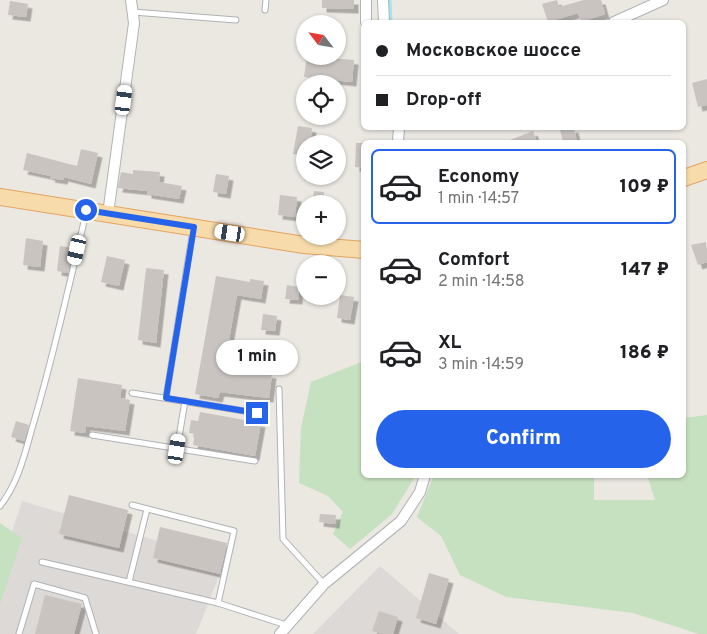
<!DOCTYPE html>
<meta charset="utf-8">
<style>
:root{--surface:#fff;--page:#f2f2f2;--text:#202124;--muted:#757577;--line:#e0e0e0;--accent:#2563eb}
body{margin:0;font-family:Overpass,sans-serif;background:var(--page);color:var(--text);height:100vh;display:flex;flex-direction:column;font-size:19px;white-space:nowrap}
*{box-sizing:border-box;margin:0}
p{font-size:16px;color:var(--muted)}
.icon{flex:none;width:28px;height:28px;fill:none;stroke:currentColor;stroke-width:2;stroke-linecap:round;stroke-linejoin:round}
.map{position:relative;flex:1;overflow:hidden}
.drawer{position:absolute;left:361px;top:140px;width:325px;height:338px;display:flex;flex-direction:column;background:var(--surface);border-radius:8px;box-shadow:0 1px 4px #0004}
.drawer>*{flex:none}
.hud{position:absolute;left:361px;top:20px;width:325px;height:110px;border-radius:8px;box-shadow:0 1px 4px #0004;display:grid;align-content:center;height:110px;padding:0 15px;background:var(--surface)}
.needle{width:32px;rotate:301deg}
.tools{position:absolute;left:296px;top:15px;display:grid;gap:10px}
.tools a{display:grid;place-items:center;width:50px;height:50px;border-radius:50%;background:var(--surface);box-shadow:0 1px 4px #0004;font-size:25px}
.end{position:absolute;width:22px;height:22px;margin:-11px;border:6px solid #2563eb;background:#fff;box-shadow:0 0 0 2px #fff}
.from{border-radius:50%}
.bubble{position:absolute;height:35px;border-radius:18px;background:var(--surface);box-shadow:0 1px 4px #0004;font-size:16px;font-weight:800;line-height:35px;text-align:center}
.car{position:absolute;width:15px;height:30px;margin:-15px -8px;border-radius:6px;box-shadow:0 0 4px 1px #0007;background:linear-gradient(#fff 24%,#345 0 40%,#fff 0 76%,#345 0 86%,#fff 0)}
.hud b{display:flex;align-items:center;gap:18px;height:48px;font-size:19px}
.hud b+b{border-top:1px solid var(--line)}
.hud i{width:12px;height:12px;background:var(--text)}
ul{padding:9px 0 0;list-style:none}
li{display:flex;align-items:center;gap:15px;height:75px;margin:0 10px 8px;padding:0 5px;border:2px solid transparent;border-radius:8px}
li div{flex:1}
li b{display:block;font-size:19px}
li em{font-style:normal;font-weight:800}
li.on{border-color:var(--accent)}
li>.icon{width:45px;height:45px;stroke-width:1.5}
.primary-button{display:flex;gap:10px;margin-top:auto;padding:10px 15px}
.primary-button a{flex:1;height:58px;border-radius:30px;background:var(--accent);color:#fff;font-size:20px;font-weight:800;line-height:58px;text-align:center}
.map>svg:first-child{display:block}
</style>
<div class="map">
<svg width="707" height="634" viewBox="0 0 707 634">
<defs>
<filter id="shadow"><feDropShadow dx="4.5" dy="4.5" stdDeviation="0" flood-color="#0004"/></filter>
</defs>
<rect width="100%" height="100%" fill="#ebe7e1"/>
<g fill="#ddd9d6">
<path d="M22,501L225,561L196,634H0V569Z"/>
<path d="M380,566L459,634H313Z"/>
</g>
<g fill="#c6e1bf">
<path d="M364,361V475H416L392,514L350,549L333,534L343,512L328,496L299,483L301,428L311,382Z"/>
<path d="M707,415V634H699L633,613L506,597L460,575L441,536L417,517L434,475H594V500H655L647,475H684V418Z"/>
<path d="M0,523L22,538L0,604Z"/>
</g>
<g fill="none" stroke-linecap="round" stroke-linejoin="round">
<path stroke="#a5e4f7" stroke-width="3" d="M390,0L391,22"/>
</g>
<g fill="#c9c4c0" filter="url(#shadow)">
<path d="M322,0H354V9L322,8Z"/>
<path d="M557,0L559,7L584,0H601L605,14L581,22L578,13L548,22L542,4Z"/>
<path d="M10,1L28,4L26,17L8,15Z"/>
<path d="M307,56L354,60L352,82L304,77Z"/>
<path d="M707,79V105L698,107L692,83Z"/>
<path d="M298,126L312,128L310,144H305V156L293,154Z"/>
<path d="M574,128L577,142H563L560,130Z"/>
<path d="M533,131L537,142H505Z"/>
<path d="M356,143H364V168L355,167Z"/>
<path d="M81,149L98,153L91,184L64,177L63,180L50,178L51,176L23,170L27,153L77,166Z"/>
<path d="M133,170L160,172L159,182L182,186L179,199L147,194V191L118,188L121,172L133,174Z"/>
<path d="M216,174L229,176L226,194L213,192Z"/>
<path d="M314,191L324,192L323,204H312Z"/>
<path d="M280,195L297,197L295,217L278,215Z"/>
<path d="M26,238L43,241L40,267L23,265Z"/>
<path d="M706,242L707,262L698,265L691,245Z"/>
<path d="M60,246L72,248L68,273L57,271Z"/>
<path d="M107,256L125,260L119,286L101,282Z"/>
<path d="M146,268L164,270L156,343L138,340Z"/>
<path d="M216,276L250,282V279L264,281L261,299L237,295L224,368L272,374L269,398L220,392L218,398L195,394Z"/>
<path d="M287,285L299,287L298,300L285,299Z"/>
<path d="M340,295L354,297L350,320L337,318Z"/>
<path d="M263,314L277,316L275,331L261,330Z"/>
<path d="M78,378L122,385L120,398L130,400L125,431L86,426L85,433L70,431Z"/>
<path d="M200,412L261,423L255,456L193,445L195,434L189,433L191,420L198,421Z"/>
<path d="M16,421L29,425L24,441L11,437Z"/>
<path d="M69,495L128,510L119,548L59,534Z"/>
<path d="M320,514L336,515L335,524L319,522Z"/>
<path d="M160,527L227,543L220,574L153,558Z"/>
<path d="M429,573L449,579L436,624L416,618Z"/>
<path d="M45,595L82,604L74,634H35Z"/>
<path d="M379,611L398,617L393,634H382L372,631Z"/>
</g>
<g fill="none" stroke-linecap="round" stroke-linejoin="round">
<g stroke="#afb3b6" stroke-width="7">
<g id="service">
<path d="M265,10L266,0"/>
<path d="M133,12L236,20"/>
<path d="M279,389L283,539L324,584"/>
<path d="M132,393L257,413"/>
<path d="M166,398L193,230"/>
<path d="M92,435L255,461"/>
<path d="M177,449L185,401"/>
<path d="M132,505L234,531L218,603L286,625"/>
<path d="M0,506C20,481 26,448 35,418C55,350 70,282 86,213"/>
<path d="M42,562L218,603"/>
<path d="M129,582L147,509"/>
<path d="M19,634L34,584L85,598L96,634"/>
</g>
</g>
<g stroke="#afb3b6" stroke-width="12">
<g id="minor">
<path d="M366,0V22"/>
<path d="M383,0L384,22"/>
<path d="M614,22L663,0"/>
<path d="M398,142L399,128"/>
<path d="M108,214L134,23L131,0"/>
<path d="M280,634L324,584L401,521L420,492L425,475"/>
</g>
</g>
<g stroke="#e4a461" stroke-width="18">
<g id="primary">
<path d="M684,178L707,170"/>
<path d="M0,197L304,245L364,250"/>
</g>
</g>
<use href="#service" stroke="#fff" stroke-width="5"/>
<use href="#minor" stroke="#fff" stroke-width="10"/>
<use href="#primary" stroke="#f7dbaa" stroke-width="16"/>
</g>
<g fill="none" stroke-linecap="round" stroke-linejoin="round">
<path stroke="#2563eb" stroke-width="6" d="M86,210L194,227L166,398L257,413"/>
</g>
</svg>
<div class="tools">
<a><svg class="needle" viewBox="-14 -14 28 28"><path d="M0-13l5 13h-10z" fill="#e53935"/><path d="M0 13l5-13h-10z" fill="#757577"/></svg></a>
<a><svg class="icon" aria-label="locate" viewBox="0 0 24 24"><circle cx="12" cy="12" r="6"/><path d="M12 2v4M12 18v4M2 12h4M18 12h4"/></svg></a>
<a><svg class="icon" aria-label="layers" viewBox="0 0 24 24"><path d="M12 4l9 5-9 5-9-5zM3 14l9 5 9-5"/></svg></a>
<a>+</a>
<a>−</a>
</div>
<i class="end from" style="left:86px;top:210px"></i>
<i class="end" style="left:257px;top:413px"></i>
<div class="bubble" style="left:216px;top:340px;width:82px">1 min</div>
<i class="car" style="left:124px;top:100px;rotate:7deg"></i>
<i class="car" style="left:230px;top:233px;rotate:279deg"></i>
<i class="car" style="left:77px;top:250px;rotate:193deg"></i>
<i class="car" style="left:177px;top:449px;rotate:9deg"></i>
<div class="hud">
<b><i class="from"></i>Московское шоссе</b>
<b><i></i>Drop-off</b>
</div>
<section class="drawer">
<ul>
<li class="on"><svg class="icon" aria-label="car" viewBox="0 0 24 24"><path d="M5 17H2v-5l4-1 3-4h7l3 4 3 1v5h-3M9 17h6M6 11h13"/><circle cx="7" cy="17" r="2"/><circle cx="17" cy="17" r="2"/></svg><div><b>Economy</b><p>1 min · 14:57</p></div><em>109 ₽</em></li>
<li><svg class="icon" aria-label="car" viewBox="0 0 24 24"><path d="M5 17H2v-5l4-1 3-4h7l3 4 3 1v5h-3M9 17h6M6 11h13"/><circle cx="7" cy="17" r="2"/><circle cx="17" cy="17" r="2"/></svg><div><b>Comfort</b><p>2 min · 14:58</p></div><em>147 ₽</em></li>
<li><svg class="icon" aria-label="car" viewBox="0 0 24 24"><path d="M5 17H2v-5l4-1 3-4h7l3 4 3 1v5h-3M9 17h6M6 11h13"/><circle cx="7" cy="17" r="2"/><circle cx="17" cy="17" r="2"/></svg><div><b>XL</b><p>3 min · 14:59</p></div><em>186 ₽</em></li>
</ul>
<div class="primary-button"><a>Confirm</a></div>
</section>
</div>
